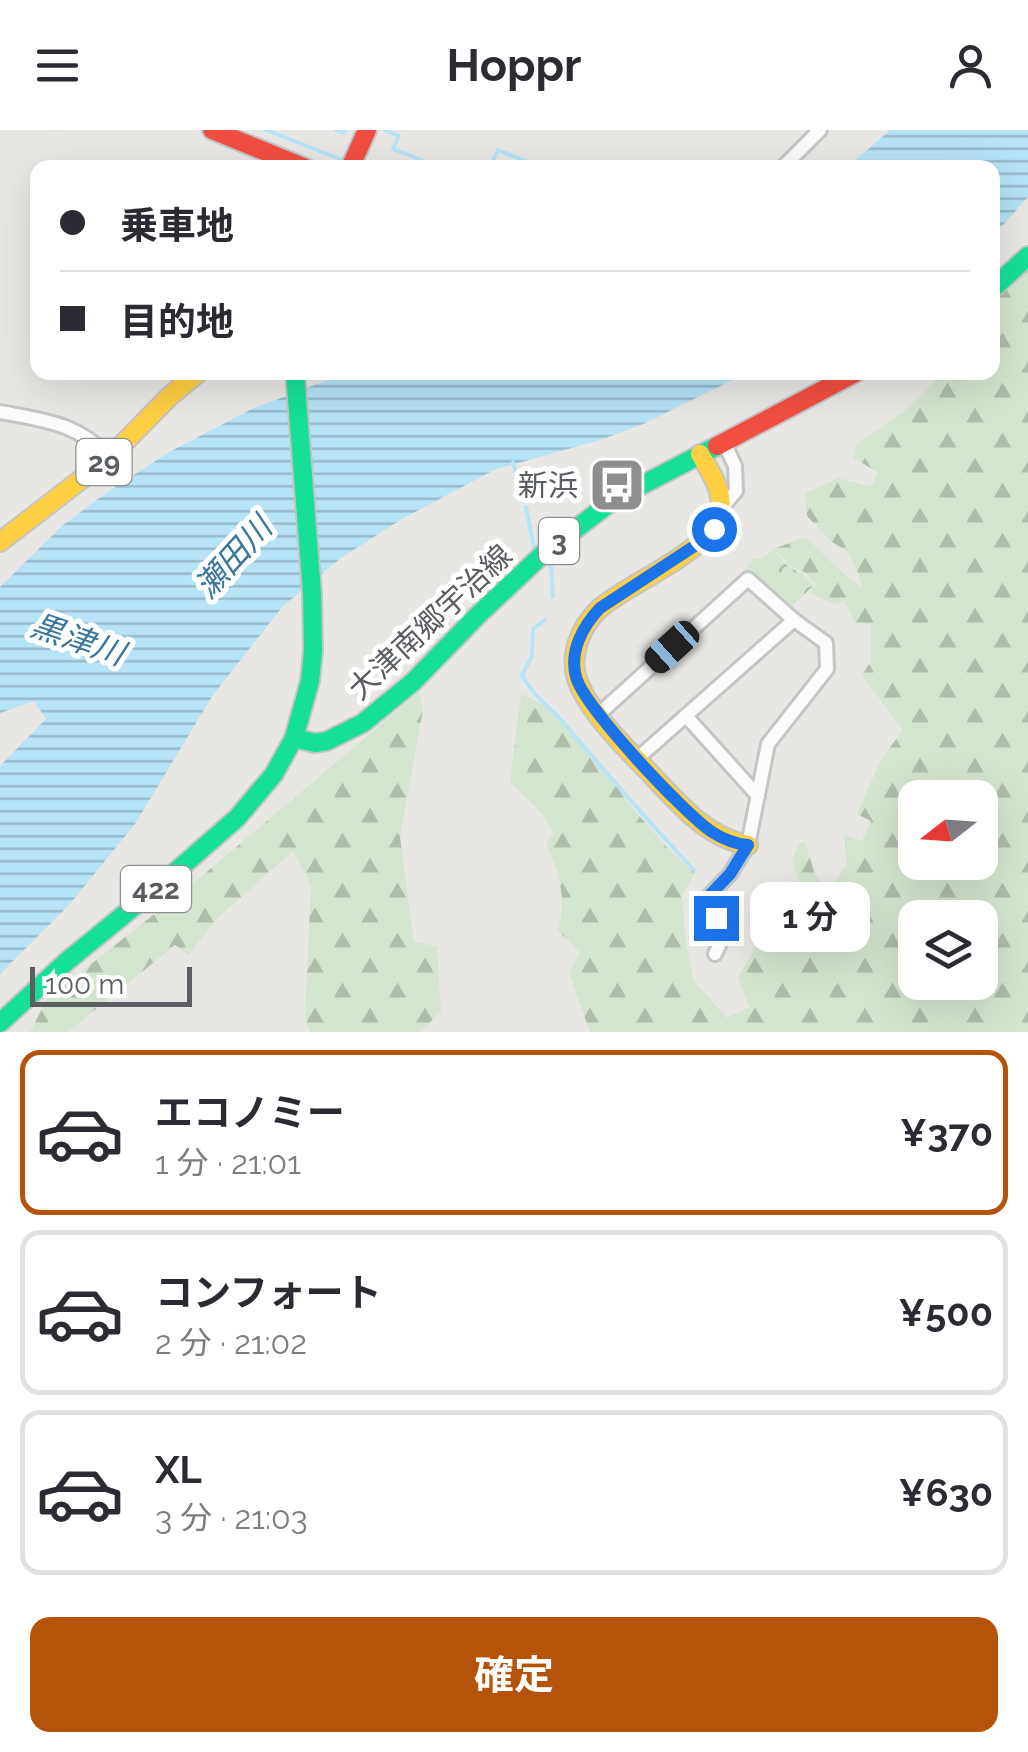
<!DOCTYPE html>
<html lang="ja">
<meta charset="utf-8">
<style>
:root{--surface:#fff;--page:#f2f2f3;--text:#2b2b33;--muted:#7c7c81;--line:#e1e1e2;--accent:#b45309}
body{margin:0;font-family:Raleway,"Noto Sans JP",sans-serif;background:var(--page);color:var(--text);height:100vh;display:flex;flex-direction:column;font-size:38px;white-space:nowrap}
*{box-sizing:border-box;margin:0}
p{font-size:32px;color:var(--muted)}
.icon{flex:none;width:55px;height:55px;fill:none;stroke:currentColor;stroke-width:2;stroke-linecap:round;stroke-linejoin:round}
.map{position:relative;height:902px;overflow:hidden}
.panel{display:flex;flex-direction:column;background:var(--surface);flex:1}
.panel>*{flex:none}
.top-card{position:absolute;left:30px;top:30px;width:970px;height:220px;border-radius:20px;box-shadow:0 10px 40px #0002;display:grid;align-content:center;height:220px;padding:0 30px;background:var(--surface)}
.needle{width:65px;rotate:253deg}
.fabs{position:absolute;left:898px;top:650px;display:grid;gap:20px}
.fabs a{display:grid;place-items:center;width:100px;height:100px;border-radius:20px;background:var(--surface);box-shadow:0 10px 40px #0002;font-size:50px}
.scale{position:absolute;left:30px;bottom:25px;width:162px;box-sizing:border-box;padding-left:10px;border:5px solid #5a5e62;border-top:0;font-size:28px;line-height:35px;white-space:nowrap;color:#5a5e62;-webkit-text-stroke:8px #fff;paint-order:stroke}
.end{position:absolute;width:45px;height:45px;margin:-22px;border:12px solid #1a73e8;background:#fff;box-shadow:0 0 0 5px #fff}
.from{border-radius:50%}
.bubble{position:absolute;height:70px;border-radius:20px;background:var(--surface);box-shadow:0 10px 40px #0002;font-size:32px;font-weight:700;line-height:70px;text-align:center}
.car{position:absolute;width:30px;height:60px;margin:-30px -15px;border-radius:12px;box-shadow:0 0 8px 2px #0007;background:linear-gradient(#222 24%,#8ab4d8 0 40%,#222 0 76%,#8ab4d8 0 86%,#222 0)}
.top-card b{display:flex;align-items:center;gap:35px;height:95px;font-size:38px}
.top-card b+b{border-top:2px solid var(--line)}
.top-card i{width:25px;height:25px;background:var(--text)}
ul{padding:18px 0 0;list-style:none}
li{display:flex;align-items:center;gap:30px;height:165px;margin:0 20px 15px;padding:0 10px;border:5px solid var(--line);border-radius:20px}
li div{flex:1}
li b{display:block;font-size:38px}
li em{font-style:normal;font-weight:700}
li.active{border-color:var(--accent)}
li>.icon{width:90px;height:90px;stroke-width:1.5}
.cta{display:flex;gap:20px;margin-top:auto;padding:20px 30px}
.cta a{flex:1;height:115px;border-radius:20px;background:var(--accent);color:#fff;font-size:40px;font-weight:700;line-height:115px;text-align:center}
header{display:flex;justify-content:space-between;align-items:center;height:130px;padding:0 30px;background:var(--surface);font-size:45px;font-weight:700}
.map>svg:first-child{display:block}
</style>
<header><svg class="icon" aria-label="menu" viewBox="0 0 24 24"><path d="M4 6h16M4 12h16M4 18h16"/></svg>Hoppr<svg class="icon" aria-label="person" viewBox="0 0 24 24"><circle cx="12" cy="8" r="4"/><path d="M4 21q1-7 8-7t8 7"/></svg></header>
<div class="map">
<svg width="1028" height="902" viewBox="0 0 1028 902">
<defs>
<pattern id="forest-firs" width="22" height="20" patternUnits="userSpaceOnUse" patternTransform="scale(2.5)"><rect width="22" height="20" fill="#d4e5cf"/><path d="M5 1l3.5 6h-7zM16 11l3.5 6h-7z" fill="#afbdab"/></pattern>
<pattern id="park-crowns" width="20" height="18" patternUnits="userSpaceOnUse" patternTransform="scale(2.5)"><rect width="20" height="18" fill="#d4e5cf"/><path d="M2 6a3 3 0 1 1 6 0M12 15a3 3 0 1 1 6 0" fill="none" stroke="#afbdab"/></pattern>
<pattern id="water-rules" width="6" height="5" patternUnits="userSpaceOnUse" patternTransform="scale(2.5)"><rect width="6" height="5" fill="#b6e3f6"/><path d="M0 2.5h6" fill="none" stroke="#97bbcb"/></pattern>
</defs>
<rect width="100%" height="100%" fill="#e9e7e4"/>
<g fill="url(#forest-firs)" fill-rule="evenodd">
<path d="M1028,136V902H590L569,843L580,823L558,800C568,769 558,740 546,712L554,704L542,683L510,652L521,564L547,576L617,657L627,672L667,717L695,743L682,767L686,812L694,851L727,888L749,877L738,847L779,779L799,775L797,789L809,793L823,790L826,769L803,762L792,731L798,714L805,711L814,742L827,761L847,735L844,705L862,711L871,691L857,684L880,631L903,600L862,545L871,531V494L855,493L844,470L835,475L809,462L816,454L804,442L790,436L773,419L806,407L845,445L862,458L858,443L848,422L832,412L807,386L805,364L838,348L872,357L877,342L854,328L857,313C889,294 919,273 941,243L992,242L993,170ZM915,668H980V732H915ZM915,788H980V852H915Z"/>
<path d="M419,562L423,580L400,707L414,812L437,816L441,882L420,902H310L305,887L311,755L293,721L219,787L188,825L175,815L68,902H30L47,869L196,751Z"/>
</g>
<path fill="url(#park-crowns)" d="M772,420L789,437L803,444L814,455L790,478L745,440L755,428L762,429Z"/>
<g fill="url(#water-rules)">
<path d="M890,0H1028V67L993,106L992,38L848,37Z"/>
<path d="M346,243H754L742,249L741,246L643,294L603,309L494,340L402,389L341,428L283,476L213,565L135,694L70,774L0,844V636L46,589L34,571L0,583V457L63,395L106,363L171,321L252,279Z"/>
</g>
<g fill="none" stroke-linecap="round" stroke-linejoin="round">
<g stroke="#b6e3f6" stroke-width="4">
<path d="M266,0L345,31"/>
<path d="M336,0L344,3L346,0"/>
<path d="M385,0L399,6L393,19L442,38"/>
<path d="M490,38L498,20L538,36"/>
<path d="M513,332L521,361"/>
<path d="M526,377L534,418L536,422"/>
<path d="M549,435L551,437L553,467"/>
<path d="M545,490L533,499L532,526L522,545C532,565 549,576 563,592C606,643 649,692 694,740"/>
</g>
<g stroke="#c5c5c5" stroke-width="18">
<g id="street">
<path d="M782,38L820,0"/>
<path d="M0,282C43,290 79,293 109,328"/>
<path d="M721,379L736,361L735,336L724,312"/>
<path d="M599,584L748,449L794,490L826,513L827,539L768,614L748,715L730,744L708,767L705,774L723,793L726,801L715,824"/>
<path d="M686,586L758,666"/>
<path d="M638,628L794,490"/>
</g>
</g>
<g stroke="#c4c4c4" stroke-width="22">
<g id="fast">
<path d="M992,159L1028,126"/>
<path d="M294,608L315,613L327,611L363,593L413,552L478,485L544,423L615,369L717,316"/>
<path d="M0,893L66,832L165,751L237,688L274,644L294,608L310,551L313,521L312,463L295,242"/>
</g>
</g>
<g stroke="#c4c4c4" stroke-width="22">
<g id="slow">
<path d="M700,324C709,340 724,361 720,380C711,424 628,452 598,480C590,488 582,500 578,512C574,524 573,537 577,549C588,581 623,615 646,639C675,669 705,708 748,715"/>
<path d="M0,412L109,328L170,266L199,242"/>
</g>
</g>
<g stroke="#c4c4c4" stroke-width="22">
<g id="jam">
<path d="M212,0L306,38"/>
<path d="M350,38L367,0"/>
<path d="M717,316L857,242"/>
</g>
</g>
<use href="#street" stroke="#fcfbfb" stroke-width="12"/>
<use href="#fast" stroke="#16e098" stroke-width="18"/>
<use href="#slow" stroke="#ffcf43" stroke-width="18"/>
<use href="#jam" stroke="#f24e42" stroke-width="18"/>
</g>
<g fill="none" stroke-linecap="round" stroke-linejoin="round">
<path stroke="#1a73e8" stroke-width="12" d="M714,399L696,415L600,478C583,496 569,521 576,547C584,577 684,683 712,702C723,709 736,714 748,715L730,744L708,767L705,774L716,788"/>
</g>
<defs>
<g id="bus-square" transform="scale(2.875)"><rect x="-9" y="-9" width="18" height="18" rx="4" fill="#8c8e90" stroke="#fff"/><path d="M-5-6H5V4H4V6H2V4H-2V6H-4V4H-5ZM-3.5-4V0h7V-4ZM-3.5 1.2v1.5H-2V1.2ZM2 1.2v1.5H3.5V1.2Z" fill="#fff"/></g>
</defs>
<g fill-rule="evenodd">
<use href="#bus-square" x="617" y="355"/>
</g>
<g text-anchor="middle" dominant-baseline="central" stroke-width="10" stroke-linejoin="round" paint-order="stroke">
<g fill="#fff" stroke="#8c8e91" stroke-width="2.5">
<rect x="76.5" y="309" width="55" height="46" rx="8"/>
<rect x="539" y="388" width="40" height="46" rx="8"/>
<rect x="121" y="736" width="70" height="46" rx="8"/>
</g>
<g font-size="28" font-weight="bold" fill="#5a5e62">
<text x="104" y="332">29</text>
<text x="559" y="411">3</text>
<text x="156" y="759">422</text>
</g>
<g font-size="30" fill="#5a5e62" stroke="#fff" text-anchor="end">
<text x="578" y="355">新浜</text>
</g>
<g font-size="30" fill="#5a5e62" stroke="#fff">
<text transform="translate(430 492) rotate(-43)">大津南郷宇治線</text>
</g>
<g font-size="32" font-style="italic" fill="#3a779d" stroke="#fff">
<text transform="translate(233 427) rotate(-48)">瀬田川</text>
<text transform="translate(78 509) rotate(19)">黒津川</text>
</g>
</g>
</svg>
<div class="fabs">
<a><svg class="needle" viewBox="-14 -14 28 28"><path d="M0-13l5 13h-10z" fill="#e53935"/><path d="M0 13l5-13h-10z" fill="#7c7c81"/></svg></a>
<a><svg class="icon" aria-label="layers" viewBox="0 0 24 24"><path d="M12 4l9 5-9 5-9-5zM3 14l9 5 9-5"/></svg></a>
</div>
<div class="scale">100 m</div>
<i class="end from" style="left:714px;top:399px"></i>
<i class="end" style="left:716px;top:788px"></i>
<div class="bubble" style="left:750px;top:752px;width:120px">1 分</div>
<i class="car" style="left:672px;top:517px;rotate:228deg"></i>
<div class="top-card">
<b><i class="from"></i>乗車地</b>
<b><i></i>目的地</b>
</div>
</div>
<section class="panel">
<ul>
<li class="active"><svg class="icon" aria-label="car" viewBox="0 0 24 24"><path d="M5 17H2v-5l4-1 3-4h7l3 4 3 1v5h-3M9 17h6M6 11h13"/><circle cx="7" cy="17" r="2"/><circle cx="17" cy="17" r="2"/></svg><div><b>エコノミー</b><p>1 分 · 21:01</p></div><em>¥370</em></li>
<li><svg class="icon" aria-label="car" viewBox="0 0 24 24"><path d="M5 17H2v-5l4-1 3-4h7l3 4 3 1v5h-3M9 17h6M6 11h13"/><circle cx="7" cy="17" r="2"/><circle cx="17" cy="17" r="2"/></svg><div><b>コンフォート</b><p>2 分 · 21:02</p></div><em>¥500</em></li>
<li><svg class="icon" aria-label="car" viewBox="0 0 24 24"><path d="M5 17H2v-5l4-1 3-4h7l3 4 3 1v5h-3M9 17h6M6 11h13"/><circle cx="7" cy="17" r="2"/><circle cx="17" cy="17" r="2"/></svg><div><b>XL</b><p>3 分 · 21:03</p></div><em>¥630</em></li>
</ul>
<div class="cta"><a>確定</a></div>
</section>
